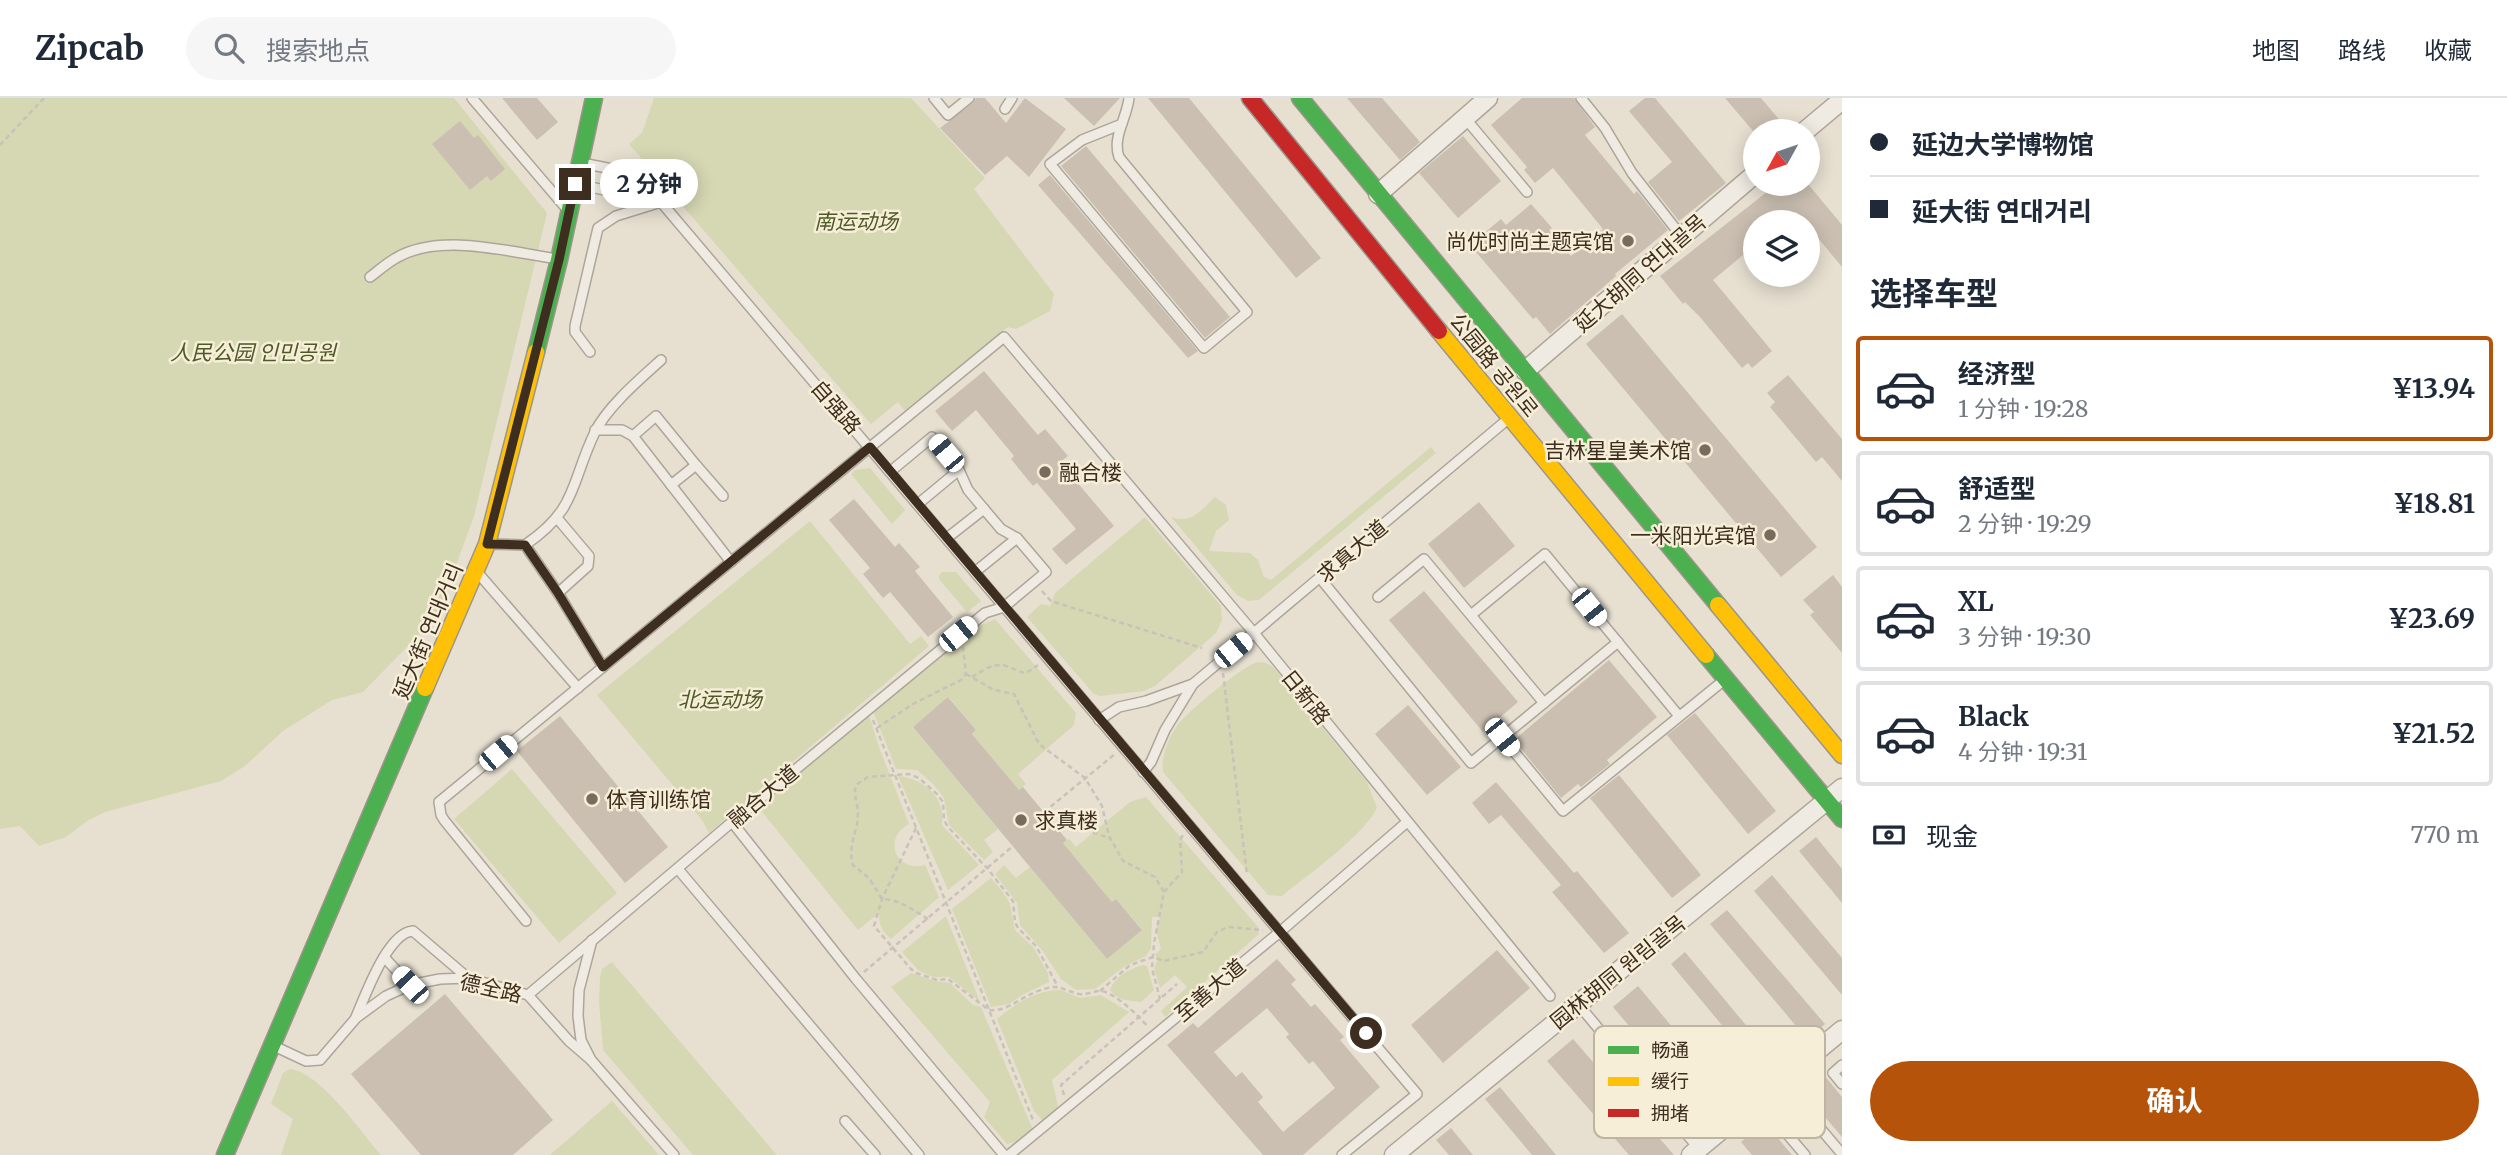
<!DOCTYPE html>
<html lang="zh">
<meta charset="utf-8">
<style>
:root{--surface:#fff;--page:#f6f6f7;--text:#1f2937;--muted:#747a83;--line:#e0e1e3;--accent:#b45309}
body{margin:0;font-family:Merriweather,"Noto Sans SC","Noto Sans KR",serif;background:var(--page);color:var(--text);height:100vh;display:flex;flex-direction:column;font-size:26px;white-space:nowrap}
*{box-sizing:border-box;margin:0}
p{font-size:23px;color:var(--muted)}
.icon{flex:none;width:38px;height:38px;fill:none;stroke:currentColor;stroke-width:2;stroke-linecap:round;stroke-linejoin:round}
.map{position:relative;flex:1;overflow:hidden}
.sheet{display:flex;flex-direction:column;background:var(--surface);width:665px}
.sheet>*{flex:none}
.banner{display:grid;align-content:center;height:154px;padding:0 28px;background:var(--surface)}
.needle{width:46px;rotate:230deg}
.buttons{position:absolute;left:1743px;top:21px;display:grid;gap:14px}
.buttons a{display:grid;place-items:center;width:77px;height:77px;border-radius:50%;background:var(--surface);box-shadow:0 4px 18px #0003;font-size:35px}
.end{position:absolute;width:32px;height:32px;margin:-16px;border:9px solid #3d2e20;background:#fff;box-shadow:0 0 0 4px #fff}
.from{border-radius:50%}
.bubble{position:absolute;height:49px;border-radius:24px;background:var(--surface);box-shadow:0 4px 18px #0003;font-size:23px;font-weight:700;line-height:49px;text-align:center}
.car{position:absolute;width:21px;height:42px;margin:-21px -10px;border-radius:9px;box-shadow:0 0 5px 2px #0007;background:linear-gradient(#fff 24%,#345 0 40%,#fff 0 76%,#345 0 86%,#fff 0)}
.banner b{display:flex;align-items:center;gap:24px;height:66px;font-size:26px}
.banner b+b{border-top:2px solid var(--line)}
.banner i{width:18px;height:18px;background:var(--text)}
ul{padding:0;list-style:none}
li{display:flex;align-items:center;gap:21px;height:105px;margin:0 14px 10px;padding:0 14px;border:4px solid var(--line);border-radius:7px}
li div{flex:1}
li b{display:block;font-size:26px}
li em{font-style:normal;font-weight:700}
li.active{border-color:var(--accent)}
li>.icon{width:63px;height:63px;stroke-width:1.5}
h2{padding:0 28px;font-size:32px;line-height:84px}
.pay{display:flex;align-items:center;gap:18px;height:77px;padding:0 28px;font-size:26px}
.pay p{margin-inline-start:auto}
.button{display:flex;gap:14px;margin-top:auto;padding:14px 28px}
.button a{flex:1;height:80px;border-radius:42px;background:var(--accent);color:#fff;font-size:28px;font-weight:700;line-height:80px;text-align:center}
header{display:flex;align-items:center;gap:42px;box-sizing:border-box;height:98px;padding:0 35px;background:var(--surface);border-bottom:2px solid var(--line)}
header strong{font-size:33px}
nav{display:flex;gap:38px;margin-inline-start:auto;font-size:24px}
.search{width:490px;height:63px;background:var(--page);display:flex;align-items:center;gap:18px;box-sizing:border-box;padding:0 24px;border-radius:38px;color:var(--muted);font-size:26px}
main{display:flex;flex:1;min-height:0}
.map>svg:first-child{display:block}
</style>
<header>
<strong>Zipcab</strong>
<div class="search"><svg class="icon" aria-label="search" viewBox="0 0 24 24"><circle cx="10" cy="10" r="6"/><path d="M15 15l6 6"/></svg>搜索地点</div>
<nav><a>地图</a><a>路线</a><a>收藏</a></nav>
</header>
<main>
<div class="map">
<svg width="1842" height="1057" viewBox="0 0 1842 1057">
<rect width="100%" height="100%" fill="#e7e0d1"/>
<g fill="#d6d7b3">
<path d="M0,0H454L547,115L474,418L438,517L363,594L332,602L283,633L245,668L221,683L105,714L87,723L66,739L39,748L20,728L0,731Z"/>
<path d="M654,0H911L985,80L974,91L1054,196L1050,213L1016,231L1008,229L905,313L898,304L871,326L629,46L642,35Z"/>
<path d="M1431,349L1436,355L1259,502L1248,503L1237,497L1171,419C1191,427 1201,412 1215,399L1226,407L1229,422L1216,433L1209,453L1250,455L1258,462L1264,479L1271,482Z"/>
<path d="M870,370L905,412L892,426L851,376L855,372Z"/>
<path d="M1145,419L1221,508L1222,522L1216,535L1155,588L1144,593L1100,598L1094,596L1027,519L1041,506L1050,508L1055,495Z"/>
<path d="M810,423L910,546L921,538L929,548L709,735L702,722L597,597Z"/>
<path d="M942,474H956L981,503L967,514L939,481V478Z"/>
<path d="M995,521L1076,615L1074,627L1018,676L1026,686L1019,692L972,636L976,632L949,599L913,629L998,731L984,742L993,754L984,762L949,727L944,700L934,687L917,672L896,671L873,613L981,527Z"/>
<path d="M1258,564L1266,565L1274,570L1367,684L1377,710C1361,740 1310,775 1282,798L1268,797L1163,674C1161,658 1168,641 1177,628C1186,615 1243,567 1258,564Z"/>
<path d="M869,617L879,649L909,726C881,741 897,775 925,767L939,799L891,841C881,832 879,827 879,815L858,832L759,710Z"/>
<path d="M512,671L617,795L559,845L454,721Z"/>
<path d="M898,678C916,679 937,692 941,710C943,716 942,721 942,727L979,767L948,792Z"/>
<path d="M1146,699L1258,829L1259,836L1165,919L1161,913L1187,889L1175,877L1160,890L1154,870L1157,863L1155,856L1161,851L1156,832L1160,819H1152L1151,850L1146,858L1125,868L1095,891L1076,892L1061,881L1042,852L1020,827L1017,805L995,776L1004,767L1016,780L1030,769L1107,861L1142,831L1116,801L1112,804L1063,745L1069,741L1076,749L1130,704Z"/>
<path d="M991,780L1003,794L1010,806L1015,832L1033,849L1048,875L1049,884L1022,897L1009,906L991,909L952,811Z"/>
<path d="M946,818L980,904L949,879H933L919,873L902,854Z"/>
<path d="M612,864L777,1057H693L603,952L599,904L600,879L602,871Z"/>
<path d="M1143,867L1147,868L1154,892L1141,904C1129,903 1117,902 1110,892C1115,878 1129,871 1143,867Z"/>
<path d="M911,875L935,883L950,885L973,907L981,909L1033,1032L1018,1043L1007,1046L984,1019L990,1004L891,889Z"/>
<path d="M1054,892H1061L1080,900L1101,897L1129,914L1052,982L1059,1012L1044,1024L1034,1013L997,921C1015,906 1030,896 1054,892Z"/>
<path d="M290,971C320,974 360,1033 381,1057H281L293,1021L271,1006L283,975Z"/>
<path d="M612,1003L659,1057H550Z"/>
</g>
<g fill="#cbbfb2" fill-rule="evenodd">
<path d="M502,0H537L558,24L537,42Z"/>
<path d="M976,0H985L1006,25L1025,0L1066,31L1029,79L1007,58L985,77L940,30L973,5Z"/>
<path d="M1064,0H1120L1094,28Z"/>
<path d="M1148,0H1189L1321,160L1296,180Z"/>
<path d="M1347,0H1382L1420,44L1400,62Z"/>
<path d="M1522,0H1574L1595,29L1585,37L1634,96L1637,93L1668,132L1615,176L1616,178L1550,236L1536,219L1533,221L1470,147L1501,121L1506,127L1531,106L1552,130L1549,132L1571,158L1603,131L1553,70L1535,85L1524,72L1527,69L1491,27Z"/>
<path d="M1645,0H1655L1726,85L1679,123L1648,84L1672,64L1629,13Z"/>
<path d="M1725,0H1761L1789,33H1753Z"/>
<path d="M460,23L474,40L478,37L505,71L491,83L487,78L470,92L432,46Z"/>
<path d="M1463,38L1501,83L1458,120L1419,75Z"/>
<path d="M1086,48L1230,219L1205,240L1061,68Z"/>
<path d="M1050,77L1198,253L1188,260L1038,87Z"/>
<path d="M1777,86H1808L1842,127V169L1808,128V124H1804L1796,114L1783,124H1755V147L1713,182L1772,253L1752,270L1748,265L1742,270L1700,219L1685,204L1683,206L1660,178Z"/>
<path d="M1622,216L1817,449L1781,479L1586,246Z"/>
<path d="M984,273L1038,337L1045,331L1068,358L1060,364L1114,428L1066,467L1052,451L1076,431L1037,385L1033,388L1011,361L1014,358L976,312L952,333L935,313Z"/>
<path d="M1788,277L1842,341V383L1822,359L1816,364L1770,309L1775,304L1767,295Z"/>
<path d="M854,401L895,449L899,445L920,469L915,473L953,519L928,539L890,494L883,500L863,476L870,470L829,422Z"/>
<path d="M1479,404L1515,448L1464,490L1428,446Z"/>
<path d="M1833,477L1842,489V555L1810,517L1814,514L1803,502Z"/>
<path d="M1424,493L1518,604L1483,634L1389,522Z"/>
<path d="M1609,562L1657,619L1607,662L1610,666L1581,689L1578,686L1561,700L1514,642Z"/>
<path d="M948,599L976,632L972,636L1019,692L1023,689L1067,742L1063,745L1112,804L1116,801L1142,832L1107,861L913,629Z"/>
<path d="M1408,607L1461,669L1427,697L1375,636Z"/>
<path d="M1695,615L1776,713L1748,736L1667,637Z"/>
<path d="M560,618L668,749L625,785L517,653Z"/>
<path d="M1619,677L1701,777L1672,800L1590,700Z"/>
<path d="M1496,684L1574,775L1577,773L1629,835L1604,855L1552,794L1561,787L1501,717L1489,726L1472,705Z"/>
<path d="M1816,739L1842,771V805L1799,753Z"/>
<path d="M1772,777L1842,860V897L1754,793Z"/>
<path d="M1727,812L1825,926L1807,941L1710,826Z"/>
<path d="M1497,852L1530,890L1443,965L1411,927Z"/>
<path d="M1685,854L1775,962L1761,974L1671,866Z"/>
<path d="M1277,861L1296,882L1291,886L1311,909L1315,906L1344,939L1340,942L1380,989L1303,1057H1263L1167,947L1193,925L1198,930ZM1267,910L1289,936L1286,939L1309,966L1313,963L1335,990L1283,1034L1258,1004L1263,999L1242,974L1236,979L1214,954Z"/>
<path d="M1638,888L1735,1004L1711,1024L1613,909Z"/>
<path d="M445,896L553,1022L513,1057H421L351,976Z"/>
<path d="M1573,941L1674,1057H1629L1547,963Z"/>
<path d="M1824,977L1842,999V1039L1804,994Z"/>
<path d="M1500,989L1556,1057H1532L1485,1001Z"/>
<path d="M1765,1024L1792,1057H1752L1741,1044Z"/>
<path d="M1451,1030L1473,1057H1449L1436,1042Z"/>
</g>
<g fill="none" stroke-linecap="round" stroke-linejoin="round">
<g stroke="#ada599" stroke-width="12">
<g id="lane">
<path d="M472,0L566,110"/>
<path d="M934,0L948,17L969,0"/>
<path d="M1581,0L1605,30L1632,75L1682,139"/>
<path d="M1005,11L1012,0"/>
<path d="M1465,20L1527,94"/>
<path d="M1122,26L1082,42L1050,66L1204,250L1247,214L1119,59C1112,39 1127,20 1129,0"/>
<path d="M582,65L637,76L652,90L661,104L1417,996L1342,1057"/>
<path d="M577,86L659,104"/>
<path d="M370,179C378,173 387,165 396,160C440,134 510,154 557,161"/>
<path d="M590,254L575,234V228L598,130L616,118L661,104"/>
<path d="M595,332H622L633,338L731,464"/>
<path d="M633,338L656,318L696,367"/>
<path d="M671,387L696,367L723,398"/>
<path d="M918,406L959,372"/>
<path d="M557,420L589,458L588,468L558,495"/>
<path d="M947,440L984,411"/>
<path d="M488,446L525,447C578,411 570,386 595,334C607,309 640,281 661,262"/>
<path d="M525,447L558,495L603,569"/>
<path d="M975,474L1017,440"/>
<path d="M478,475L578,590"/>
<path d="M1320,480L1471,665L1618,544"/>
<path d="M1378,499L1424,461L1544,605"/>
<path d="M1471,517L1545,456L1679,618"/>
<path d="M1099,622L1119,609L1146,603L1193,586L1508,321"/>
<path d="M1502,639L1563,713L1723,583"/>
<path d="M1143,674L1151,664L1165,632L1193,586"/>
<path d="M732,724L856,881L1004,1057"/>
<path d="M678,771L919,1057"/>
<path d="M526,823L444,722L441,717L439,704L1004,239L1254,535L1550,898"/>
<path d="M592,842L579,892L578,918L581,942L591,962L674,1057"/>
<path d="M384,859L410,887"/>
<path d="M528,897L732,724L985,515L1004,509L1046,474L1017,440L1001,431L984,411L968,392L959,372L932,339L891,373"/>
<path d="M1578,906L1700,1052"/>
<path d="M356,919C365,898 388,834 413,833L468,880"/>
<path d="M274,948L306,963L320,962L356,920L386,898L410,887L440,881L468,880L528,897L569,943L591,962"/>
<path d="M1842,967L1833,975L1842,986"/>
<path d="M845,1023L875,1057"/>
<path d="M1009,1057L1281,833L1407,724"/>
<path d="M1805,1057L1776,1023L1798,1004L1842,1056"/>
</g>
</g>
<g stroke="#ada599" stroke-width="21">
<g id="street">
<path d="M1805,33L1842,2"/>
<path d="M1378,96L1488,0"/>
<path d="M1525,273L1755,76"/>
<path d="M1394,1057L1842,690"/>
<path d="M1691,1057L1842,932"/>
</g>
</g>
<g stroke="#9c958a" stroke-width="19">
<g id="fast">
<path d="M1300,0L1718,507"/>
<path d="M536,254L559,162L594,0"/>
<path d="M1706,557L1842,721"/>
<path d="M225,1057L425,590"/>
</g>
</g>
<g stroke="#9c958a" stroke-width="19">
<g id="slow">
<path d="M1439,233L1706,557"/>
<path d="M1718,507L1842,657"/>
<path d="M425,590L487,446L536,254"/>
</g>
</g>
<g stroke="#9c958a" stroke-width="19">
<path id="jam" d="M1250,0L1439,233"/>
</g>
<g stroke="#c8c2b9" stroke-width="2.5" stroke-dasharray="5 3.5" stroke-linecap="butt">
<path d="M0,47L44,0"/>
<path d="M1042,493L1051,503L1202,550"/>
<path d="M1223,575L1247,777"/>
<path d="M966,576L994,592L1014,596L1039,646L1085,680L1102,708L1109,738L1123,763L1155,779L1164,794L1154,845L1152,870L1160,901"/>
<path d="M972,579C982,573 994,564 1006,568C1023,573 1021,580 1038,567"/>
<path d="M873,622L1033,1022"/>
<path d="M877,630L913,606L961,582L966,576L963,549"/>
<path d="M1044,714L1115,656"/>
<path d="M1077,728L1111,741"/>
<path d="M916,730L882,801L874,828L911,871L916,875L937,882L948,881L989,912C1007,914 1021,899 1038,893C1059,885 1060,891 1079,896C1087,897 1093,893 1101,893C1114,894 1139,918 1148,929"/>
<path d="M1164,794L1182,774L1180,742L1183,737"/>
<path d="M928,821C913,812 899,801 882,801L869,780L853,767C847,748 858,734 858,716C858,705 853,698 856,687L868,679L909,676L919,680L938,697L943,704L944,722L948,729L987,770L1013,803L1015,824L1018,830L1036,848L1057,887"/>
<path d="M864,874L1013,748"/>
<path d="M1100,893L1130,867L1153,859L1164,863L1203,854L1217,834L1228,829L1263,832"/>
<path d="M1064,997L1061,987L1177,886"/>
</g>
<use href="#lane" stroke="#efebe3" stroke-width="9"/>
<use href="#street" stroke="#efebe3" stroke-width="18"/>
<use href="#fast" stroke="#4caf50" stroke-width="16"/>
<use href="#slow" stroke="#ffc107" stroke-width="16"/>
<use href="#jam" stroke="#c62828" stroke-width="16"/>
</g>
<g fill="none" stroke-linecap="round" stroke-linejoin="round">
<path stroke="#3d2e20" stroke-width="9" d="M575,86L559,162L487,446L525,447L558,495L603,569L870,349L1366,935"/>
</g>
<g fill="#786c5e" stroke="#f7eed8" stroke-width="2.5">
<circle cx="1628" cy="143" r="7"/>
<circle cx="1705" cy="352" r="7"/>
<circle cx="1045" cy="374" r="7"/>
<circle cx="1770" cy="437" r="7"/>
<circle cx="592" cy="701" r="7"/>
<circle cx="1021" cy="722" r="7"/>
</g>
<g text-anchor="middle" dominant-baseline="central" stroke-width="5" stroke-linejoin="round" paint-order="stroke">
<g font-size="21" font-style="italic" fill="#4d5a26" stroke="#f7eed8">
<text x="856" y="123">南运动场</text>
<text x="253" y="254">人民公园 인민공원</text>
<text x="720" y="601">北运动场</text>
</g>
<g font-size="21" fill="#3d2e20" stroke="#f7eed8" text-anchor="end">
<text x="1614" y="143">尚优时尚主题宾馆</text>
<text x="1691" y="352">吉林星皇美术馆</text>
<text x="1059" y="374" text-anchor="start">融合楼</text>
<text x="1756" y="437">一米阳光宾馆</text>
<text x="606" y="701" text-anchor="start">体育训练馆</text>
<text x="1035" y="722" text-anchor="start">求真楼</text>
</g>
<g font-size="21" fill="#3d2e20" stroke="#f7eed8">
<text transform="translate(1640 175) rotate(-41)">延大胡同 연대골목</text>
<text transform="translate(1494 267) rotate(51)">公园路 공원로</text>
<text transform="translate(836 309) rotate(49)">自强路</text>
<text transform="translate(1352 453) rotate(-40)">求真大道</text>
<text transform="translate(428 533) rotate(-67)">延大街 연대거리</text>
<text transform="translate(1306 599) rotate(51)">日新路</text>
<text transform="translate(763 698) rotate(-40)">融合大道</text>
<text transform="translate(1618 874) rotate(-39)">园林胡同 원림골목</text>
<text transform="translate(491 890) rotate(13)">德全路</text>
<text transform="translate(1210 892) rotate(-40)">至善大道</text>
</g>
</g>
<rect x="1594" y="928" width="231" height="112" rx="10" fill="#f7eed8" stroke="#bfb4a1" stroke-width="2"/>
<rect x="1608" y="948" width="31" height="8" fill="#4caf50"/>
<rect x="1608" y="979" width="31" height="9" fill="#ffc107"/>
<rect x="1608" y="1011" width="31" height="8" fill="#c62828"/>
<g font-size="19" fill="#3d2e20">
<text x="1651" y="959">畅通</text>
<text x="1651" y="990">缓行</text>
<text x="1651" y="1022">拥堵</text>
</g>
</svg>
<div class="buttons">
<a><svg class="needle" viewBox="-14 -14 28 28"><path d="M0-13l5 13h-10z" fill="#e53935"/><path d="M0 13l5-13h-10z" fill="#747a83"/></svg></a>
<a><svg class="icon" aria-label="layers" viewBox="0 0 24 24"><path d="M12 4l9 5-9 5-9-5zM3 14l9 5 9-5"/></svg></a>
</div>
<i class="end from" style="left:1366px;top:935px"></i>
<i class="end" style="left:575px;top:86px"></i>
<div class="bubble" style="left:600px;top:61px;width:98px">2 分钟</div>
<i class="car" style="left:946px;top:355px;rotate:320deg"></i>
<i class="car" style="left:1589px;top:509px;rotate:141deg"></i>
<i class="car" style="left:958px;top:536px;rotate:51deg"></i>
<i class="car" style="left:1233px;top:552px;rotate:51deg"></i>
<i class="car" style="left:1502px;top:639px;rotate:141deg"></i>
<i class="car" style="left:498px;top:655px;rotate:50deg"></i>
<i class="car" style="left:410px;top:887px;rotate:317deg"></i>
</div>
<section class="sheet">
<div class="banner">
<b><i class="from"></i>延边大学博物馆</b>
<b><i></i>延大街 연대거리</b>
</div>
<h2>选择车型</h2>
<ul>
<li class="active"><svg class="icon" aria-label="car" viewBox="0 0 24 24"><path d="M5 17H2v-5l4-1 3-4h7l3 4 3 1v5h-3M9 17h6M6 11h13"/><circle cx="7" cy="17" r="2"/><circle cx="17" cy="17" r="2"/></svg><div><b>经济型</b><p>1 分钟 · 19:28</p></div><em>¥13.94</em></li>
<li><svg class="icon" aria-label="car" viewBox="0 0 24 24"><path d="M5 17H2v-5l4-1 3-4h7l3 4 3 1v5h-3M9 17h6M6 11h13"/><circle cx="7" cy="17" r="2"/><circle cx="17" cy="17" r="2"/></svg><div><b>舒适型</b><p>2 分钟 · 19:29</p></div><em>¥18.81</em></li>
<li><svg class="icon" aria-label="car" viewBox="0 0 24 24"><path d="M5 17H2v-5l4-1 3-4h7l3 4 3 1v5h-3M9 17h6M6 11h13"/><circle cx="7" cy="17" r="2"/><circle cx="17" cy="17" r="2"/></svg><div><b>XL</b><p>3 分钟 · 19:30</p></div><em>¥23.69</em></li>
<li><svg class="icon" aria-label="car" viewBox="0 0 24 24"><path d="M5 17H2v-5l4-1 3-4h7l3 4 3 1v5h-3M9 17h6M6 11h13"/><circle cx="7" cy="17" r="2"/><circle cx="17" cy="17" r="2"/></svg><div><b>Black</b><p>4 分钟 · 19:31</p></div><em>¥21.52</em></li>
</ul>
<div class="pay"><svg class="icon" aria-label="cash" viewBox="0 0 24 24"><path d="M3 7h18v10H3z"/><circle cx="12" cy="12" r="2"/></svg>现金<p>770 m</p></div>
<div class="button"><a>确认</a></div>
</section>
</main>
